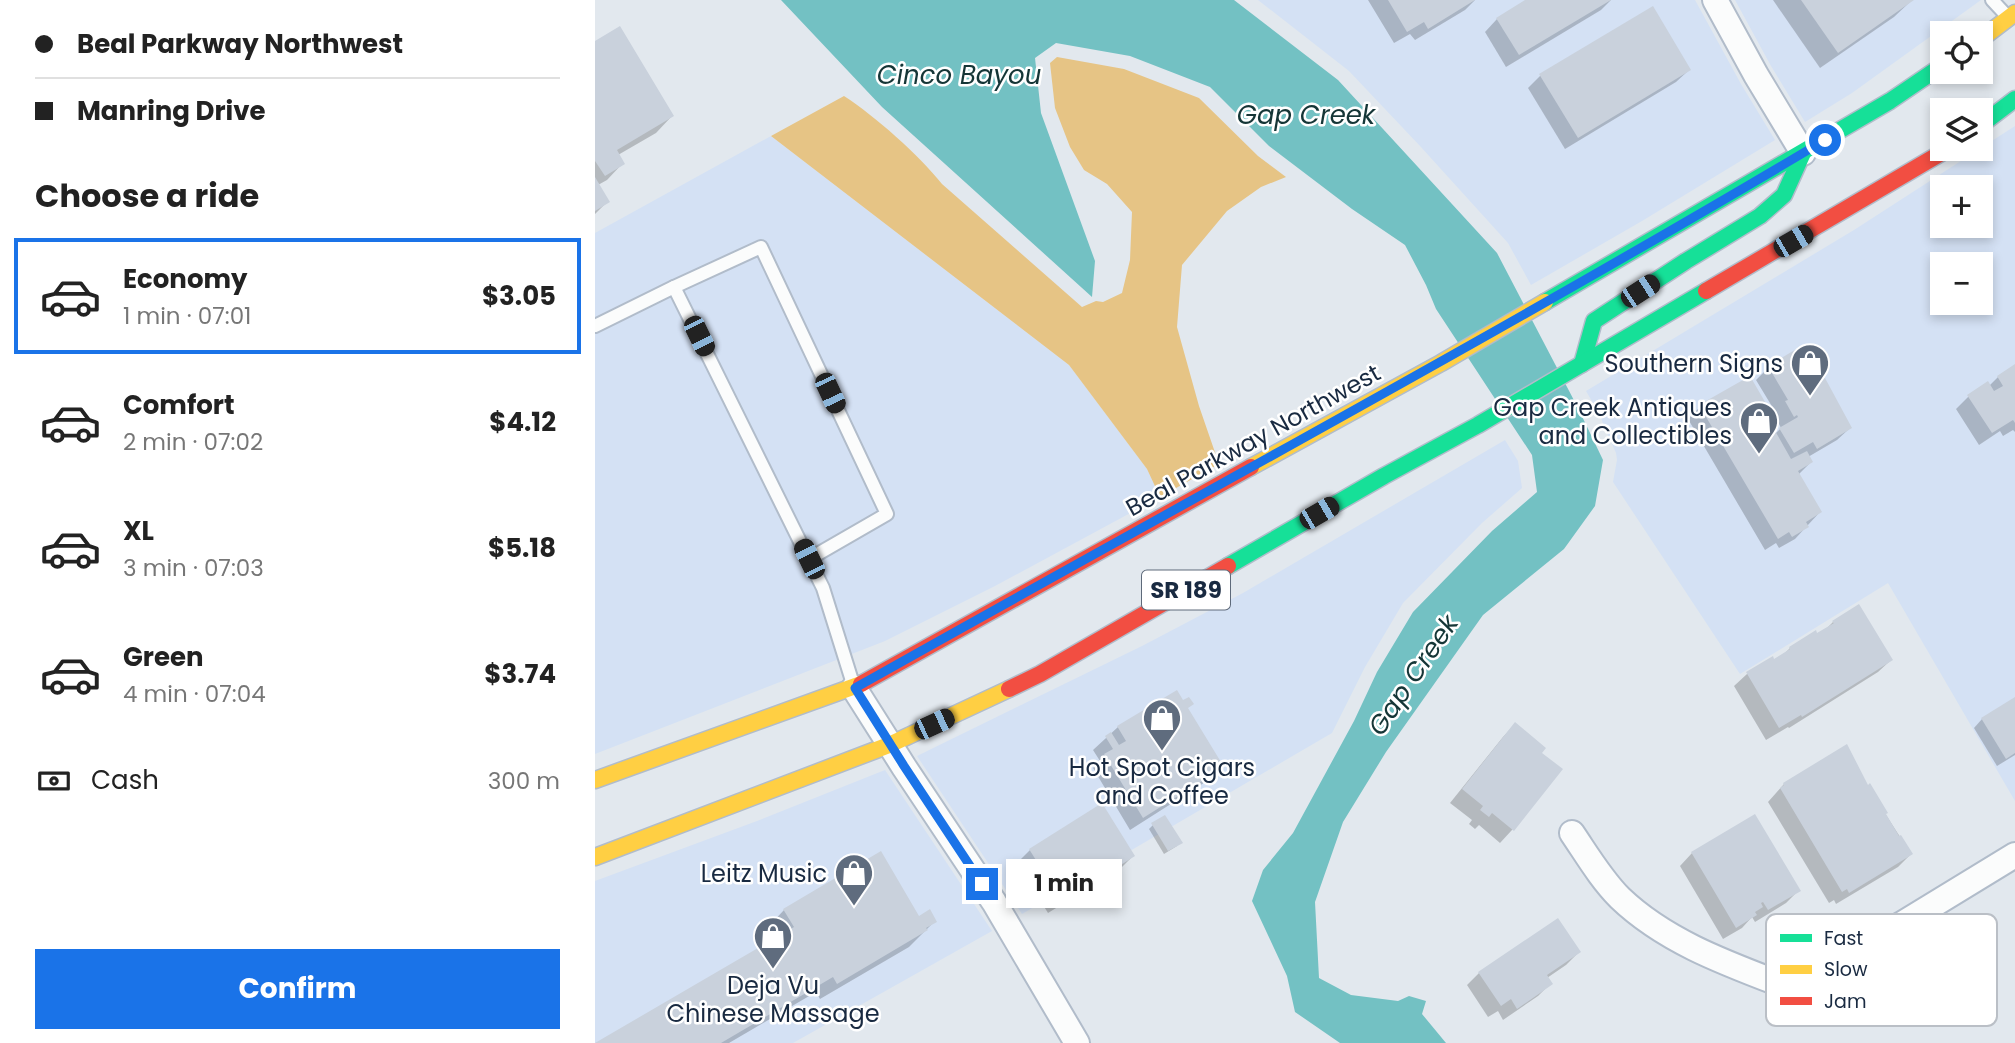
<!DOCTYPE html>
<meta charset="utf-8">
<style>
:root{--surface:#fff;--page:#f6f6f6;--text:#222;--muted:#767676;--line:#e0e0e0;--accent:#1a73e8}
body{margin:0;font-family:Poppins,sans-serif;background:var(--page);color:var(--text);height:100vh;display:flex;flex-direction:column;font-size:26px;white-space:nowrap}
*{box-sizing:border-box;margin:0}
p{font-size:23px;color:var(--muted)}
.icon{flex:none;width:38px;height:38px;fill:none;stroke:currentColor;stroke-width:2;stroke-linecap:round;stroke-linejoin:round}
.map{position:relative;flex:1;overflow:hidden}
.side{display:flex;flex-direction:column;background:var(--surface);width:595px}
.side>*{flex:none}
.hud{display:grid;align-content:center;height:154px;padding:0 35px;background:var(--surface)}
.buttons{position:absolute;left:1335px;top:21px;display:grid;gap:14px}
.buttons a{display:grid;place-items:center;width:63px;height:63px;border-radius:0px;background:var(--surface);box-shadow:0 4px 10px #0003;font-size:35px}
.end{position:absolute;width:32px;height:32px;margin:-16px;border:9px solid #1a73e8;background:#fff;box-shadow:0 0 0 4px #fff}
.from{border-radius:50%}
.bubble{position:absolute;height:49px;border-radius:0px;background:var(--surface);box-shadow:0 4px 10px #0003;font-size:23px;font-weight:700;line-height:49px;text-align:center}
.car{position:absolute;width:21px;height:42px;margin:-21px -10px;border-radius:9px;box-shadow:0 0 5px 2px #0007;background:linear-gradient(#222 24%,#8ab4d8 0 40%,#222 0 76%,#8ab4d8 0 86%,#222 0)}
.hud b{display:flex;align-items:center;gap:24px;height:66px;font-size:26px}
.hud b+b{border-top:2px solid var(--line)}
.hud i{width:18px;height:18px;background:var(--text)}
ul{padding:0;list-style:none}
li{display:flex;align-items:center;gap:21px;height:116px;margin:0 14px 10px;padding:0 21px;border:4px solid transparent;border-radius:0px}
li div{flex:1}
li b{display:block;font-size:26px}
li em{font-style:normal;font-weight:700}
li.current{border-color:var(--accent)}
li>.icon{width:63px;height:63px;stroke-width:1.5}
h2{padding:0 35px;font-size:32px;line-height:84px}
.pay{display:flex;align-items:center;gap:18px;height:77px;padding:0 35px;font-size:26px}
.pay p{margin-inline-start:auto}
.primary-button{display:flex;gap:14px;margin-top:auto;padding:14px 35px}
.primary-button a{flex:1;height:80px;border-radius:0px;background:var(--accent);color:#fff;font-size:28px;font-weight:700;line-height:80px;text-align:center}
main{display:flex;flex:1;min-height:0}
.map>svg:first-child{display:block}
</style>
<main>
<section class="side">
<div class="hud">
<b><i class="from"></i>Beal Parkway Northwest</b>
<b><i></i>Manring Drive</b>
</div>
<h2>Choose a ride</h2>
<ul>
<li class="current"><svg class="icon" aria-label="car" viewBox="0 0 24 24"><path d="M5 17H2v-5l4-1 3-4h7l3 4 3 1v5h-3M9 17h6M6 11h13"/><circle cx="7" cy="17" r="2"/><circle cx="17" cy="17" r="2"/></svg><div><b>Economy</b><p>1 min · 07:01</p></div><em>$3.05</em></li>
<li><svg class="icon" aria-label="car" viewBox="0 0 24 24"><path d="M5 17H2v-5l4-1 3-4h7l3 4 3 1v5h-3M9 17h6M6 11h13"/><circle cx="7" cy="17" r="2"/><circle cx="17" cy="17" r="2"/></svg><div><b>Comfort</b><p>2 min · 07:02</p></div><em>$4.12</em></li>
<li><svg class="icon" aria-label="car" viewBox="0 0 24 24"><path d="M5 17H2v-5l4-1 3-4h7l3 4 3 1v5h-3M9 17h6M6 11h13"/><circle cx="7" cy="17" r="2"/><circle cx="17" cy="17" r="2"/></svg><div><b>XL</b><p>3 min · 07:03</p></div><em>$5.18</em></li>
<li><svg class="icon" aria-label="car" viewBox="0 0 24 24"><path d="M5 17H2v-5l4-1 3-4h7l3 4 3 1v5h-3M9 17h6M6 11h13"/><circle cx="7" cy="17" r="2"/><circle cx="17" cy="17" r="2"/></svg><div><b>Green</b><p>4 min · 07:04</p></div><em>$3.74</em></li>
</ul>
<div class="pay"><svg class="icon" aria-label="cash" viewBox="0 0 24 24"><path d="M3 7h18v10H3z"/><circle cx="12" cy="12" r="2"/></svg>Cash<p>300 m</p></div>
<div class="primary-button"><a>Confirm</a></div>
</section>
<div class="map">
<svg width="1420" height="1043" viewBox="0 0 1420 1043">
<rect width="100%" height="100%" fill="#e2e8ee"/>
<g fill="#d4e1f4" fill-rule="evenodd">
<path d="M663,0H1100L1146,84L1180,140L1047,221L936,285L913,243L825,146L754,71Z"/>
<path d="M1140,0H1386L1257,93L1210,122L1176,66Z"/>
<path d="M1420,126V801L1293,583L1145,674L1018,482L1022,460L1021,453L1008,424L1006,417L991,391L1259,230ZM1348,187H1386V226H1348ZM1348,264H1386V303H1348Z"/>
<path d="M176,136L474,365L552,469L565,497L400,586L290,641L0,754V233Z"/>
<path d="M910,440L923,461L927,488L887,523L808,603L770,667L737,733L427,914L322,756L547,646L648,593Z"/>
<path d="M290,770L397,931L198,1043H0V881L162,821Z"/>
</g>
<path fill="#e6c485" d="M462,57L529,69L604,98L663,156L691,177L666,187L632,211L587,265L582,327L604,406L624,464L565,497L552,469L474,365L176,136L249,96C281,117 323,154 347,184L487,307L501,301L508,302L527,293L535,260L537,212L512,184L489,170L475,147L460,108L455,63Z"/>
<path fill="#73c1c3" d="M186,0H639L743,80L902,253L983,408L1008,460L1000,506L969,549L888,615L791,752L748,822L720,902L724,978L756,995L803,1001L814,996L831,1001L827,1014L851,1043H745L700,1012L692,976L657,901L668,870L698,833L759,721L782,672L818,612L897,531L942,492L937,455L841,309L831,285L810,245L757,209L674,146L615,87L535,56L461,43L440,58L446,113L500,261L497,297L287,107Z"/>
<g fill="#0003" fill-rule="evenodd">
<path d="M773,0H880L870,10L820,40L815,34L799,43Z"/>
<path d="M934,0H1016L1006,10L911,67L890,32L902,19Z"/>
<path d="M1178,0H1315L1316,1L1299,17L1225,68Z"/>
<path d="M0,43L77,116L61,133L23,155L28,163L12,180L3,185L13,201L0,214Z"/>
<path d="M1094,70L1081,82L970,149L933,88L945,76Z"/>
<path d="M1420,366V432L1418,430L1408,436L1405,431L1384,445L1361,409L1374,396L1394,386L1403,377Z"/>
<path d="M1174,367L1255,428L1242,440L1213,457L1216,462L1203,475L1225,512L1200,539L1184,548L1181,543L1170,550L1093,419L1106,406L1177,417L1181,413L1161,380ZM1184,424L1186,428L1180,434L1177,430Z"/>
<path d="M1238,622L1296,660L1283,672L1194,728L1193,727L1171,740L1139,686L1152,674L1186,657L1195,648L1229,631Z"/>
<path d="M1420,699V755L1402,766L1379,728L1387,719Z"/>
<path d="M920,724L945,753L965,770L917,830L905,843L884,825L880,829L874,824L877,820L855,803L908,737Z"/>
<path d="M523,727L627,766L615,779L535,830L498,768L505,761L498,750Z"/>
<path d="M1259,765L1316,854L1303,867L1241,904L1239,900L1234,903L1173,802L1189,784Z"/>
<path d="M507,805L538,856L526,868L453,913L422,863L435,850Z"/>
<path d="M558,825L582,846L569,854L554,829Z"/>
<path d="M1097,853L1204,890L1191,903L1160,922L1157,917L1147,928L1128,939L1085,866Z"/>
<path d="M189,910L324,918L340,921L314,947L225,999L221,992L134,1043H2L180,940L173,927Z"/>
<path d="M984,952L971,965L952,978L956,983L943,996L908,1020L903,1011L893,1017L872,985L884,973Z"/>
</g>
<g fill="#c9d1dc">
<path d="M793,0H880L833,29L829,22L812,32Z"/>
<path d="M930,0H1016L924,55L901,18Z"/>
<path d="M1206,0H1319L1243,53Z"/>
<path d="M1058,6L1096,70L983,138L944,74Z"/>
<path d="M25,26L79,116L22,150L30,164L10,176L0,161V41Z"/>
<path d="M0,177L15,202L0,211Z"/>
<path d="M1208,345L1228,379L1230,378L1257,428L1222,449L1218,442L1199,453L1184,428L1203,417L1202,415L1199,417L1190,401L1193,400L1173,366Z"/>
<path d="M1420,364V423L1418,420L1397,433L1372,395L1393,381L1399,391L1408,386L1402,376Z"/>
<path d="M1155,376L1184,426L1179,429L1196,459L1212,451L1218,462L1203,471L1227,512L1211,522L1214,527L1197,537L1194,532L1183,539L1104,405Z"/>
<path d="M1264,604L1298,660L1207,717L1206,715L1184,728L1151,672L1178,656L1179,659L1195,649L1194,647L1221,630L1222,633L1239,623L1237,621Z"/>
<path d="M582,690L588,700L594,697L599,704L593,708L629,767L548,818L509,754L518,749L510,736L516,732L524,745L531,741L522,726Z"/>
<path d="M1420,697V753L1411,759L1386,718Z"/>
<path d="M920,722L951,748L947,753L968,769L919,831L897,813L894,817L885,810L888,806L867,789Z"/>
<path d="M1252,744L1273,785L1275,783L1293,813L1291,814L1304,836L1306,835L1318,854L1254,893L1252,889L1247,892L1185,788L1189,785L1188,783Z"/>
<path d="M507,803L540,856L467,902L434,849Z"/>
<path d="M1160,814L1206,891L1173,910L1168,902L1166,903L1168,907L1160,912L1162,915L1141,928L1096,852Z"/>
<path d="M570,815L588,843L573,851L556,823Z"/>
<path d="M286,851L324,916L335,909L342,922L331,928L333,930L242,984L238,977L126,1043H0L199,927L188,909Z"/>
<path d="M963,918L986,952L952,975L958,984L922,1009L916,999L906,1006L883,972Z"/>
</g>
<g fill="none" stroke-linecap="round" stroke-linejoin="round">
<g stroke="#b1bcca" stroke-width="16">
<g id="lane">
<path d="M1397,0L1411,15"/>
<path d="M79,287L166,247L292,514L214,559"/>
<path d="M0,326L79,287L228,588L258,684"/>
</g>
</g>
<g stroke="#b1bcca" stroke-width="28">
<g id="street">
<path d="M1120,0L1161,75L1208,153"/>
<path d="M259,688L309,767L399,902L482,1043"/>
<path d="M977,833C992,855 1006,879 1025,898C1072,943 1136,965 1196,988L1307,924L1420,855"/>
</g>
</g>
<g stroke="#b1bcca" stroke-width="19">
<g id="fast">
<path d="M1386,125L1420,99"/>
<path d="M950,302L1295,101L1348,65"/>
<path d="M987,364L999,321L1091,261L1165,216L1189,195L1208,153"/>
<path d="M633,566L789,476L883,425L1111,291"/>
</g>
</g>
<g stroke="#b1bcca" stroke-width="19">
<g id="slow">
<path d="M1386,39L1420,13"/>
<path d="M656,467L846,363L950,302"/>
<path d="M0,780L266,684"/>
<path d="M0,857L294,745L414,689"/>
</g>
</g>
<g stroke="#b1bcca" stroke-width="19">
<g id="jam">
<path d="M1111,291L1353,149"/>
<path d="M266,684L656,467"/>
<path d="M414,689L445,674L633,566"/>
</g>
</g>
<use href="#lane" stroke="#fbfcfc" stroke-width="12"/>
<use href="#street" stroke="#fbfcfc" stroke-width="24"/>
<use href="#fast" stroke="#16e098" stroke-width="16"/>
<use href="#slow" stroke="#ffcf43" stroke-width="16"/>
<use href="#jam" stroke="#f24e42" stroke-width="16"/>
</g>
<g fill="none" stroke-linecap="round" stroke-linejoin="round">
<path stroke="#1a73e8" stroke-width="9" d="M387,884L309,766L260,688C583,506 911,330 1230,140"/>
</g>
<defs>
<g id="shop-pin" transform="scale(2.0125)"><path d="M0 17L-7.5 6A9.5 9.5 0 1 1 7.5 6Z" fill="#5f6c7e" stroke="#fff"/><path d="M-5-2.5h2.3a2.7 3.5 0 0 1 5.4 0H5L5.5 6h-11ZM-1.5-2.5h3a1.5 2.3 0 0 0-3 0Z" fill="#fff"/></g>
</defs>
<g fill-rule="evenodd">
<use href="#shop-pin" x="1215" y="363"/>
<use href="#shop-pin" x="1164" y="421"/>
<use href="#shop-pin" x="567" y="718"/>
<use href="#shop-pin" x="259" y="873"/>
<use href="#shop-pin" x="178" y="936"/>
</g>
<g text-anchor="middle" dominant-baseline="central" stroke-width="5" stroke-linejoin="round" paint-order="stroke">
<rect fill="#fff" stroke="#5e6a7a" stroke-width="2" x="547" y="570.5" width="88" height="39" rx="5"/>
<g font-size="23" font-weight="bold" fill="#192a41">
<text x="591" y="590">SR 189</text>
</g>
<g font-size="24" fill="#192a41" stroke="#fff" text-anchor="end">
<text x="1188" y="363">Southern Signs</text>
<text x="1137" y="407">Gap Creek Antiques<tspan x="1137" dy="28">and Collectibles</tspan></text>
<text x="567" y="767" text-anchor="middle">Hot Spot Cigars<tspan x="567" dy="28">and Coffee</tspan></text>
<text x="232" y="873">Leitz Music</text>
<text x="178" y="985" text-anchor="middle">Deja Vu<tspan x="178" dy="28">Chinese Massage</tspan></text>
</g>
<g font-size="24" fill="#192a41" stroke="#fff">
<text transform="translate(658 440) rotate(-29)">Beal Parkway Northwest</text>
</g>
<g font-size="26" font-style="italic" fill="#153637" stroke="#fff">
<text x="364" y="75">Cinco Bayou</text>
<text x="711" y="115">Gap Creek</text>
<text transform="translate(818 675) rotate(-56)">Gap Creek</text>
</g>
</g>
<rect x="1171" y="914" width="231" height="112" rx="10" fill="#fff" stroke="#babfc6" stroke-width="2"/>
<rect x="1185" y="934" width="32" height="8" fill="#16e098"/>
<rect x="1185" y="965" width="32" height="9" fill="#ffcf43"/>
<rect x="1185" y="997" width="32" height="8" fill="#f24e42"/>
<g font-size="19" fill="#192a41">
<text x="1229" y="945">Fast</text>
<text x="1229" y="976">Slow</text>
<text x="1229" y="1008">Jam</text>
</g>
</svg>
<div class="buttons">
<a><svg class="icon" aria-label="locate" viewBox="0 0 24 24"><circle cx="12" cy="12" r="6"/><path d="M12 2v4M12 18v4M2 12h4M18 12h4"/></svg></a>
<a><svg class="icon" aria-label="layers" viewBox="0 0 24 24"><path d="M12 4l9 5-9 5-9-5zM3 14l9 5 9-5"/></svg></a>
<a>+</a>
<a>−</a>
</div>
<i class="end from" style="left:1230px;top:140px"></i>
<i class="end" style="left:387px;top:884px"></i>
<div class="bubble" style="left:411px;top:859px;width:116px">1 min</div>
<i class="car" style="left:1198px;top:241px;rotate:60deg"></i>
<i class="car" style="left:1045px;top:291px;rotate:57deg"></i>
<i class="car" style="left:104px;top:336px;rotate:154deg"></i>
<i class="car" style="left:235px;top:393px;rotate:155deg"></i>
<i class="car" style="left:724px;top:513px;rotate:60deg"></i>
<i class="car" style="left:214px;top:559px;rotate:334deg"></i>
<i class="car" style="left:339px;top:724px;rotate:65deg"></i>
</div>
</main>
